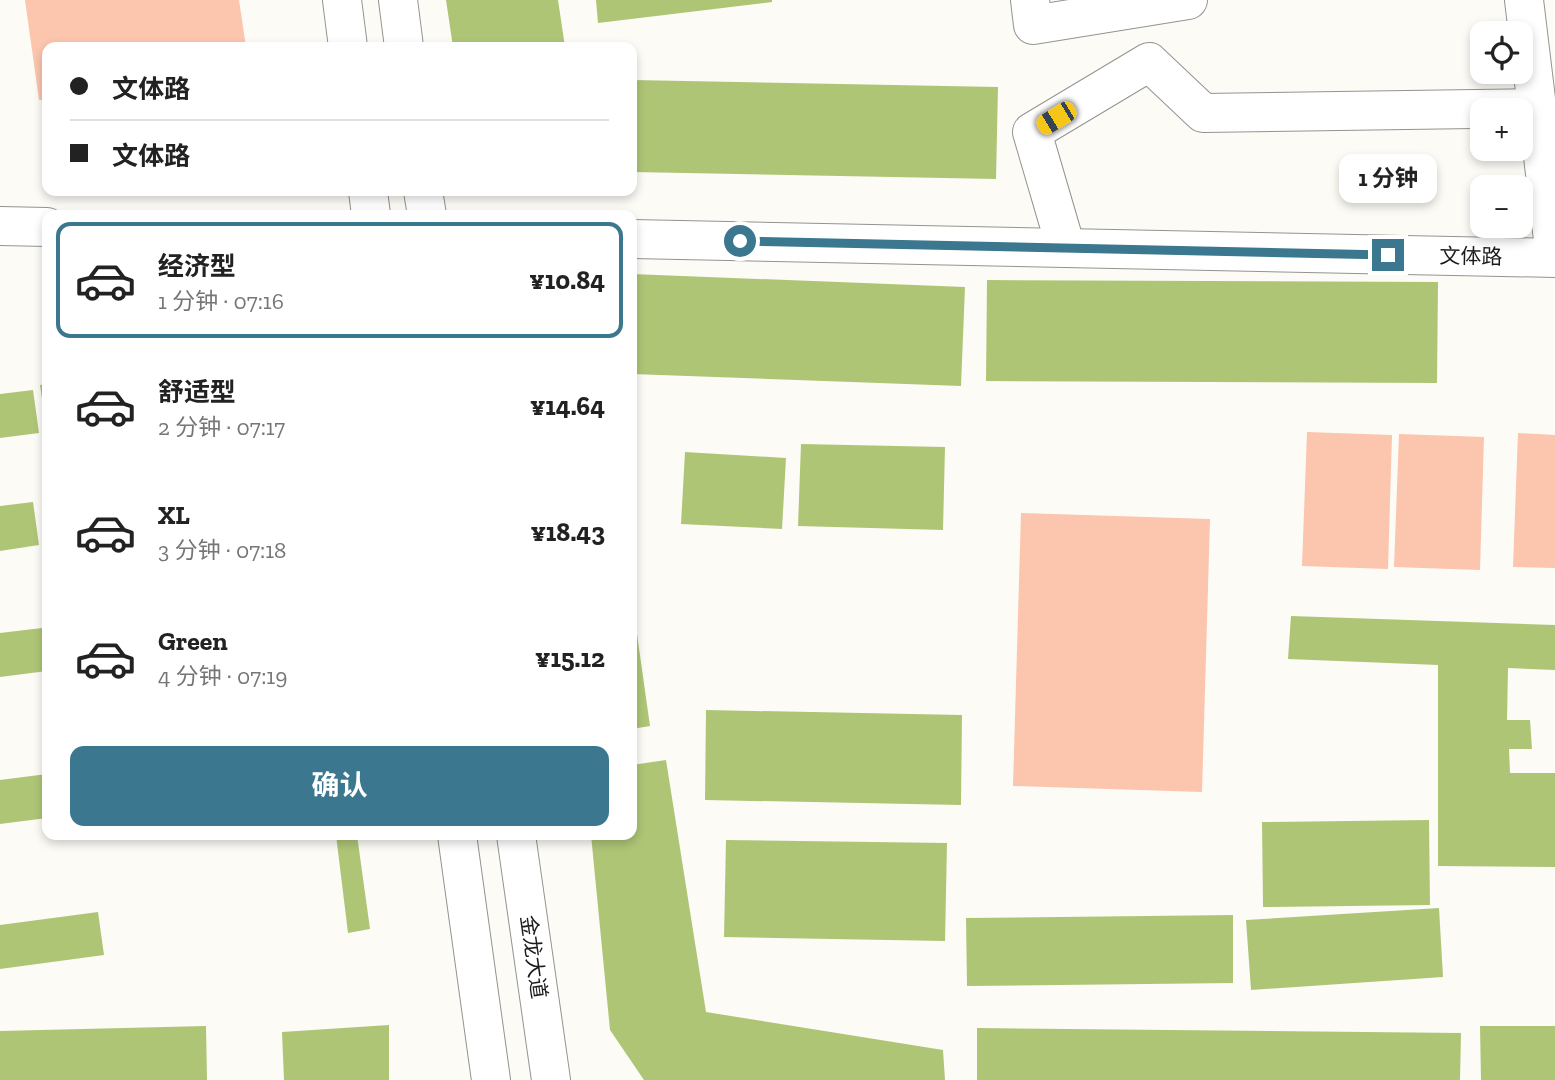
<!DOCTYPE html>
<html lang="zh">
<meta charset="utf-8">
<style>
:root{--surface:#fff;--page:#f2f2f2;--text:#222;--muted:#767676;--line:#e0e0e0;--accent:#3b778e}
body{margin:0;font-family:"Zilla Slab","Noto Sans SC",serif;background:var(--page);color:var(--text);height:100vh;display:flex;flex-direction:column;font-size:26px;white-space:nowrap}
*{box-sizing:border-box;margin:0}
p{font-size:23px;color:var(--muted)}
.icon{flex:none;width:38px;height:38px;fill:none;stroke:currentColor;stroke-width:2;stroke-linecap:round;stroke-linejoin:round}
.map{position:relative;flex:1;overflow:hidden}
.details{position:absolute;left:42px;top:210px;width:595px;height:630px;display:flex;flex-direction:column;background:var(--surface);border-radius:14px;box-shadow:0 4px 10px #0003}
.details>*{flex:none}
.top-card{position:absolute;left:42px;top:42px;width:595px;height:154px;border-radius:14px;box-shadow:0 4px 10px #0003;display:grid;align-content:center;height:154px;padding:0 28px;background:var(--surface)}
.buttons{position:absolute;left:1470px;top:21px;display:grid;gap:14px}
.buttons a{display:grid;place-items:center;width:63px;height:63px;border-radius:14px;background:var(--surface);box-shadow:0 4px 10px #0003;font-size:35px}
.end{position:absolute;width:32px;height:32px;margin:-16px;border:9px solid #3b778e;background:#fff;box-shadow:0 0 0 4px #fff}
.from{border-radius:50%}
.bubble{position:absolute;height:49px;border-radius:14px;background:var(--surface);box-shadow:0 4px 10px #0003;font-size:23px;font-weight:700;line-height:49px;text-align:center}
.car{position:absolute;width:21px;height:42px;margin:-21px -10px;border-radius:9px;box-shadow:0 0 5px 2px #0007;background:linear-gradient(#f5c518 24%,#345 0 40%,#f5c518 0 76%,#345 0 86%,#f5c518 0)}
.top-card b{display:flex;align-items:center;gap:24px;height:66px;font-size:26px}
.top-card b+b{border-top:2px solid var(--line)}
.top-card i{width:18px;height:18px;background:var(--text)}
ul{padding:12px 0 0;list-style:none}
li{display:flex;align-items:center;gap:21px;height:116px;margin:0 14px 10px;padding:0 14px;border:4px solid transparent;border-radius:14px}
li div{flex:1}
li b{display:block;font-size:26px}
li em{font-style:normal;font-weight:700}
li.on{border-color:var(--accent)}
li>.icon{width:63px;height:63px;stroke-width:1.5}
.primary-button{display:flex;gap:14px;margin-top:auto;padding:14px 28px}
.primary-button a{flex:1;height:80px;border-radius:14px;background:var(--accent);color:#fff;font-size:28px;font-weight:700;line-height:80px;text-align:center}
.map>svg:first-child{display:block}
</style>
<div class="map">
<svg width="1555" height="1080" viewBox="0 0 1555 1080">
<rect width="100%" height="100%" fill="#fcfbf6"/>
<g fill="#fbc5ae">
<path d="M25,0H239L246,47H47V100H39Z"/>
<path d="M1307,432L1392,435L1388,569L1302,566Z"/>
<path d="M1518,433L1555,435V568L1513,567Z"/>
<path d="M1399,434L1484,437L1480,570L1394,567Z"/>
<path d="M1021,513L1210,519L1202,792L1013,786Z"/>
</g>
<g fill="#aec576">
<path d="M446,0H558L565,47H453Z"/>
<path d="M596,0H772V2L598,23Z"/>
<path d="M632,80L998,87L996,179L632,172Z"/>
<path d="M632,274L965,287L961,386L632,374Z"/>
<path d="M987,280L1438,282L1437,383L986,381Z"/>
<path d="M47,384V426H46L40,385Z"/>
<path d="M33,390L39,433L0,438V394Z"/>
<path d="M801,444L945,447L943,530L798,526Z"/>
<path d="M685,452L786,458L782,529L681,524Z"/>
<path d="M33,502L39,545L0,551V506Z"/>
<path d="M632,606H633L650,726L632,729Z"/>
<path d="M1291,616L1555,625V670L1508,668L1507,720H1530L1532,749H1509L1510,773H1555V867L1438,866V665L1288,659Z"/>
<path d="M42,628L47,671L0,677V633Z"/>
<path d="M706,710L962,715L961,805L705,800Z"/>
<path d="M666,760L706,1012L943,1050L945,1080H644L610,1030L591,835H632V765Z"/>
<path d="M47,774V818L0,824V780Z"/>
<path d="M1429,820L1430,905L1263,907L1262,822Z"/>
<path d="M336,835H357L370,929L348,933Z"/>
<path d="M726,840L947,843L945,941L724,937Z"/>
<path d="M1439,908L1443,977L1251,990L1246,920Z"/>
<path d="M98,912L104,955L0,969V925Z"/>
<path d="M1233,915V983L967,986L966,918Z"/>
<path d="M389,1025V1080H284L282,1032Z"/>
<path d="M206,1026L207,1080H0V1031Z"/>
<path d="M1480,1026H1555V1080H1481Z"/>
<path d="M977,1028L1461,1033L1460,1080H977Z"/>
</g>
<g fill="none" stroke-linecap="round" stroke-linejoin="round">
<g stroke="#94938f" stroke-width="40">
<g id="minor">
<path d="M1030,0L1033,25L1188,0"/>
<path d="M1524,0L1555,256"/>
<path d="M0,226L47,227"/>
<path d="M632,239L1555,258"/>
<path d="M1066,248L1032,132L1149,62L1203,113L1537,108"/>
</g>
</g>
<g stroke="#94938f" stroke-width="40">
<g id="major">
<path d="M342,0L348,47"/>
<path d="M398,0L404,47"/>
<path d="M368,191L371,215"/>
<path d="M423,191L427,215"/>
<path d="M457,835L491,1080"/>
<path d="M516,835L551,1080"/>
</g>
</g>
<use href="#minor" stroke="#fff" stroke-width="38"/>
<use href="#major" stroke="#fff" stroke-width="38"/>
</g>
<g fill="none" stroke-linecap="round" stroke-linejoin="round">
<path stroke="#3b778e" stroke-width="9" d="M740,241L1388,255"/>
</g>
<g text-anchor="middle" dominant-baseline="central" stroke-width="7" stroke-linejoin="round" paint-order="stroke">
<g font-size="21" fill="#1b1b19" stroke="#fff">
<text transform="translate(1471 256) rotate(1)">文体路</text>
<text transform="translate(534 957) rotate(82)">金龙大道</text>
</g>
</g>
</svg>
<div class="buttons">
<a><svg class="icon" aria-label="locate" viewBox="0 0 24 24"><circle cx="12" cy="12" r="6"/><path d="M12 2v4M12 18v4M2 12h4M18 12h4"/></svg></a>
<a>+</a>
<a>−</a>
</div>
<i class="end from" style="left:740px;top:241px"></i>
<i class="end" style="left:1388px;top:255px"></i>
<div class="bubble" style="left:1339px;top:154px;width:98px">1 分钟</div>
<i class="car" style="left:1056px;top:118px;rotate:239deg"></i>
<div class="top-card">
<b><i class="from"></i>文体路</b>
<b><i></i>文体路</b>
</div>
<section class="details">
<ul>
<li class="on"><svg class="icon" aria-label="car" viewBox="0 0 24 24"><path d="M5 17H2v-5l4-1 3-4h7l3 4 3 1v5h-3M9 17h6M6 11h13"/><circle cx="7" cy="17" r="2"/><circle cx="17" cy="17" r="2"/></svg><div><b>经济型</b><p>1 分钟 · 07:16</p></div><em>¥10.84</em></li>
<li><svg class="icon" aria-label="car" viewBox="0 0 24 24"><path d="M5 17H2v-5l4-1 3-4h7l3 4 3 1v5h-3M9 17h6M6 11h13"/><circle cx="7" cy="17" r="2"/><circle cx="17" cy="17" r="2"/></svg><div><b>舒适型</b><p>2 分钟 · 07:17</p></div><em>¥14.64</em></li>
<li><svg class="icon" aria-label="car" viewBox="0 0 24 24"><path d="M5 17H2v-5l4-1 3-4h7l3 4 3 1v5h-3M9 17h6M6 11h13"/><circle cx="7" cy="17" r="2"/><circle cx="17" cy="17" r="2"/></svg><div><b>XL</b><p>3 分钟 · 07:18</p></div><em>¥18.43</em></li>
<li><svg class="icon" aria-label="car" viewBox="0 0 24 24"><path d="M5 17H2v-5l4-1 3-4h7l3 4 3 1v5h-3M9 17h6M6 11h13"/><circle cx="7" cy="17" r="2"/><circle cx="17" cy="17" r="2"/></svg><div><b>Green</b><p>4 分钟 · 07:19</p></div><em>¥15.12</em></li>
</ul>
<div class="primary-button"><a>确认</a></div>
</section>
</div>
